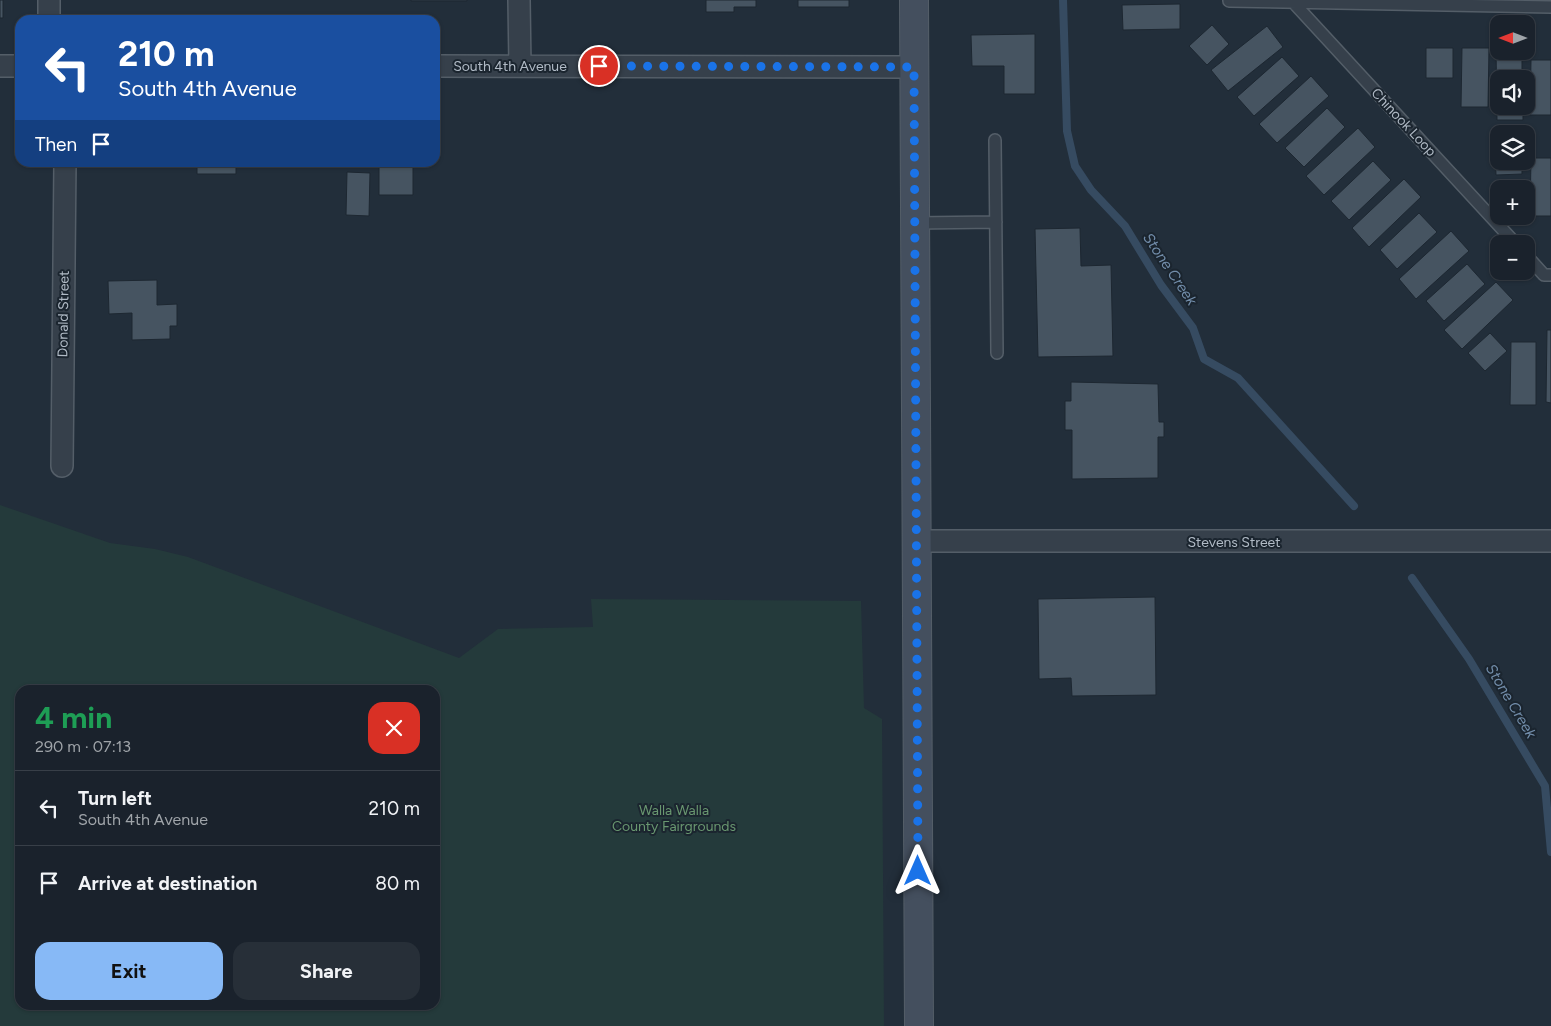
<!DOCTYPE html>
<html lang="en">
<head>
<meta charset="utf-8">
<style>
	:root { --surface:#1a222c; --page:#272f38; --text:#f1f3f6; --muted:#9fa4a9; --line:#383f48; --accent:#87b9f6 }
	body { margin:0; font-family:Figtree,sans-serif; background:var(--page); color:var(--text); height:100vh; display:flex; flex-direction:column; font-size:19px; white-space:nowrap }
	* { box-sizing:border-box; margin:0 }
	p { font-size:16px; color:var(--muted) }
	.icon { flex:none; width:28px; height:28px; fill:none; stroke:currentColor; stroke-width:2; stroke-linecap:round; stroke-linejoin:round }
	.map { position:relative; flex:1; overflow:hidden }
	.drawer { position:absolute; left:15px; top:685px; width:425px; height:325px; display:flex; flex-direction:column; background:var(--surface); border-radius:15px; box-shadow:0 1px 4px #0004,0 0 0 1px var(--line) }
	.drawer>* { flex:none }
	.guide { position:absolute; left:15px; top:15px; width:425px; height:152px; border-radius:15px; box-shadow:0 1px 4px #0004,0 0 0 1px var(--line); background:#1a4fa0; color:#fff; overflow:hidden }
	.needle { width:32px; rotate:270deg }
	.controls { position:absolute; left:1490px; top:15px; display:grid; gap:10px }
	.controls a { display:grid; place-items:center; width:45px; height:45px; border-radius:10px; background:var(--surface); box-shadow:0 1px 4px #0004,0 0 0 1px var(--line); font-size:25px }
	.pin { position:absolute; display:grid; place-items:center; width:42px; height:42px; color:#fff; margin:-21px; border:2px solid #fff; border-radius:50%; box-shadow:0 1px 5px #0007 }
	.me { position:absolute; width:55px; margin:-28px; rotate:0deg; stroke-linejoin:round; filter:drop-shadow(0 0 4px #0008) }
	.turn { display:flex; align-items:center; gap:18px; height:105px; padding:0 20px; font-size:22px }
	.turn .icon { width:65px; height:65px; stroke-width:2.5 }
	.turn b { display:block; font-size:35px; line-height:42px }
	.then { display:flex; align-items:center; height:48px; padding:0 20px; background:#0003; gap:10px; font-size:19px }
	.round { display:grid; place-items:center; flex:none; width:52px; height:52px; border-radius:15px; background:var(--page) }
	.overview { display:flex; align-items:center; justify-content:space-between; height:85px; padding:0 20px }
	h1 { font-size:30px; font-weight:700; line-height:38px; color:#1e9e55 }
	.button { display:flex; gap:10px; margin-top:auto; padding:10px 20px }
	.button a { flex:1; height:58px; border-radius:15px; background:var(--accent); color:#111; font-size:20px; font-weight:700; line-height:58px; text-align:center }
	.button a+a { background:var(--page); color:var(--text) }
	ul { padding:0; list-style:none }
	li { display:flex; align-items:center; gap:15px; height:75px; padding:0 20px; border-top:1px solid var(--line) }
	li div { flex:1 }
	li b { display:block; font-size:19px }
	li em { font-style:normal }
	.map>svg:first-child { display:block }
	.green { fill:#243a3b; fill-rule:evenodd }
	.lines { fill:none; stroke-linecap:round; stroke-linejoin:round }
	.stream { stroke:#364b61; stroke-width:8 }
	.building { fill:#465461; stroke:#1d2731 }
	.lane-casing { stroke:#545e68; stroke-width:14 }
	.street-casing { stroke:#545e68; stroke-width:24 }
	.secondary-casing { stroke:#545e68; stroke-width:30 }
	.lane { stroke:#36404b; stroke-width:11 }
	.street { stroke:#36404b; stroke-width:21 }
	.secondary { stroke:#444f5e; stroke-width:28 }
	.route { stroke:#1a73e8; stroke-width:9; stroke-dasharray:0 16.2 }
	.labels { text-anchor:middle; stroke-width:4; stroke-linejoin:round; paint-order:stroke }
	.street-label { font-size:14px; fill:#b1bbc6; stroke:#1b252f }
	.park-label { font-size:14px; fill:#699770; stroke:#1b252f }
	.water-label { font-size:15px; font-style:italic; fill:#728daa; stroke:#1b252f }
</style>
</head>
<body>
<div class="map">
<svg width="1551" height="1026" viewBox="0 0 1551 1026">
	<rect width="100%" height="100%" fill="#222e3a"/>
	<path class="green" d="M0 505 110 543 155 549 188 557 459 658 498 629 593 627 591 599 861 601 864 708 882 719 884 1026H0ZM20 690H435V1005H20Z"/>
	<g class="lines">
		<path class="stream" d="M1063 0 1067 131 1075 166 1091 190 1125 226 1161 285 1193 328 1204 359 1238 378 1354 506
			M1412 578 1469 659 1545 786 1551 852"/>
	</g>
	<path class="building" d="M0 0H3V18H0Z
		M411 0H467V1H411Z
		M706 0H756V7H734V12H706Z
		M798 0H849V7H798Z
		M1180 4V29L1123 30 1122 5Z
		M1212 25 1229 44 1207 65 1189 46Z
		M1267 26 1283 47 1228 91 1211 70Z
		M1035 34V94H1004V66H972L971 35Z
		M1426 48H1453V78H1426Z
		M1462 48H1489L1488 107H1461Z
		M1496 49 1522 51V79H1499V106H1523V120H1497Z
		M1282 57 1299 76 1254 116 1237 97Z
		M1531 60H1551V115H1530Z
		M1311 76 1329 96 1277 143 1259 124Z
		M1327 108 1345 127 1304 167 1285 148Z
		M1358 128 1375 147 1324 195 1306 176Z
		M1495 147H1499V161H1522V174L1496 175Z
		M1531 158H1551V216H1530Z
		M1373 161 1391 180 1349 220 1331 201Z
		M197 162H236V174H197Z
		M379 162H413V195H379Z
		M347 172 370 173 369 216 346 215Z
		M1404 179 1421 197 1369 247 1352 228Z
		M1419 213 1437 232 1397 269 1380 250Z
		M1080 228 1081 266 1111 265 1113 356 1038 357 1035 229Z
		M1451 231 1469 251 1416 299 1399 279Z
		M1467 264 1485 284 1444 321 1426 301Z
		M157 280V305L177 304V326H170V339L132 340V313L109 314 108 281Z
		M1496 282 1513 300 1462 349 1444 330Z
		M1547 330H1551V403L1546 402Z
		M1490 333 1507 351 1485 371 1468 353Z
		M1511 342H1536V405H1510Z
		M1071 382 1158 384 1159 422H1164V437H1158V478L1072 479V430H1065V401H1071Z
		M1155 597 1156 695 1072 696 1071 678 1039 679 1038 599Z"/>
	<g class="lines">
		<g class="lane-casing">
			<path id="lane" d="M1229 1 1551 7
				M1292 1 1516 244
				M995 140 997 353
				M915 223 996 222
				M1526 255 1544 275H1551"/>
		</g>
		<g class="street-casing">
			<path id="street" d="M519 0 520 66
				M49 20V0
				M0 66H20
				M435 66 914 67
				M62 466 65 162
				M917 541H1551"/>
		</g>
		<g class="secondary-casing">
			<path id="secondary" d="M914 0 919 1026"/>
		</g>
		<use href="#lane" class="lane"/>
		<use href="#street" class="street"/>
		<use href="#secondary" class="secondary"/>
	</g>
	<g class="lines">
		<path class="route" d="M599 66 914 67 918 871"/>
	</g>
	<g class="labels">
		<g class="street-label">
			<text x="510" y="71">South 4th Avenue</text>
			<text transform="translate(1404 122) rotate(47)" y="5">Chinook Loop</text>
			<text transform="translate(63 314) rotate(-89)" y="5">Donald Street</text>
			<text x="1234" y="547">Stevens Street</text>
		</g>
		<g class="park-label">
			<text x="674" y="815">Walla Walla<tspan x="674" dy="16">County Fairgrounds</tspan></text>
		</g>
		<g class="water-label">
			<text transform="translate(1170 269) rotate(56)" y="5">Stone Creek</text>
			<text transform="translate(1511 701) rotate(59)" y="5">Stone Creek</text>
		</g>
	</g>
</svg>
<div class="controls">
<a><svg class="needle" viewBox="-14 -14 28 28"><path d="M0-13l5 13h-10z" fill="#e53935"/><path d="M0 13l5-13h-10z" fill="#9fa4a9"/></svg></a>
<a><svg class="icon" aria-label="sound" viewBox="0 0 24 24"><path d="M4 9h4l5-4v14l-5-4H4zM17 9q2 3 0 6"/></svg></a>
<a><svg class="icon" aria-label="layers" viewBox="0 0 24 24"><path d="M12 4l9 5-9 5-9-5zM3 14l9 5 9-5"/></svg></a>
<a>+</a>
<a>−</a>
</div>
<div class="pin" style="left:599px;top:66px;background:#d93025"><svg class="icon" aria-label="arrive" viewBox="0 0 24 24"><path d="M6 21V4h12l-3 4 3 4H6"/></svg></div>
<svg class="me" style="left:918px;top:871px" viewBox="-20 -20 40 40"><path d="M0-17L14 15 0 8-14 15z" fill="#1a73e8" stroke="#fff" stroke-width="4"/></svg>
<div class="guide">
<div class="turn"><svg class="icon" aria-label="left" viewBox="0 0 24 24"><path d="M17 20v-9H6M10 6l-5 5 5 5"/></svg><div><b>210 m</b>South 4th Avenue</div></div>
<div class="then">Then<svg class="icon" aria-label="arrive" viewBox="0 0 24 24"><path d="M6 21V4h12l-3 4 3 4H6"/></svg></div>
</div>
<section class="drawer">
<div class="overview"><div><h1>4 min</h1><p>290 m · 07:13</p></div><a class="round" style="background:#d93025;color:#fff"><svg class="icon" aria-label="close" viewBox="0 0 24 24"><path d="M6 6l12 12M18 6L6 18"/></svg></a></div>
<ul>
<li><svg class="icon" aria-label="left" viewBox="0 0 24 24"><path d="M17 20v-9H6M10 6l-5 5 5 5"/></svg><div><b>Turn left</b><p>South 4th Avenue</p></div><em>210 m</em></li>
<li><svg class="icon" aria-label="arrive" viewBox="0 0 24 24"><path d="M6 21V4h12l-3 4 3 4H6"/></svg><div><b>Arrive at destination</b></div><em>80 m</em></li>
</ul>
<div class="button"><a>Exit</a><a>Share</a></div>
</section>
</div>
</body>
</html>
